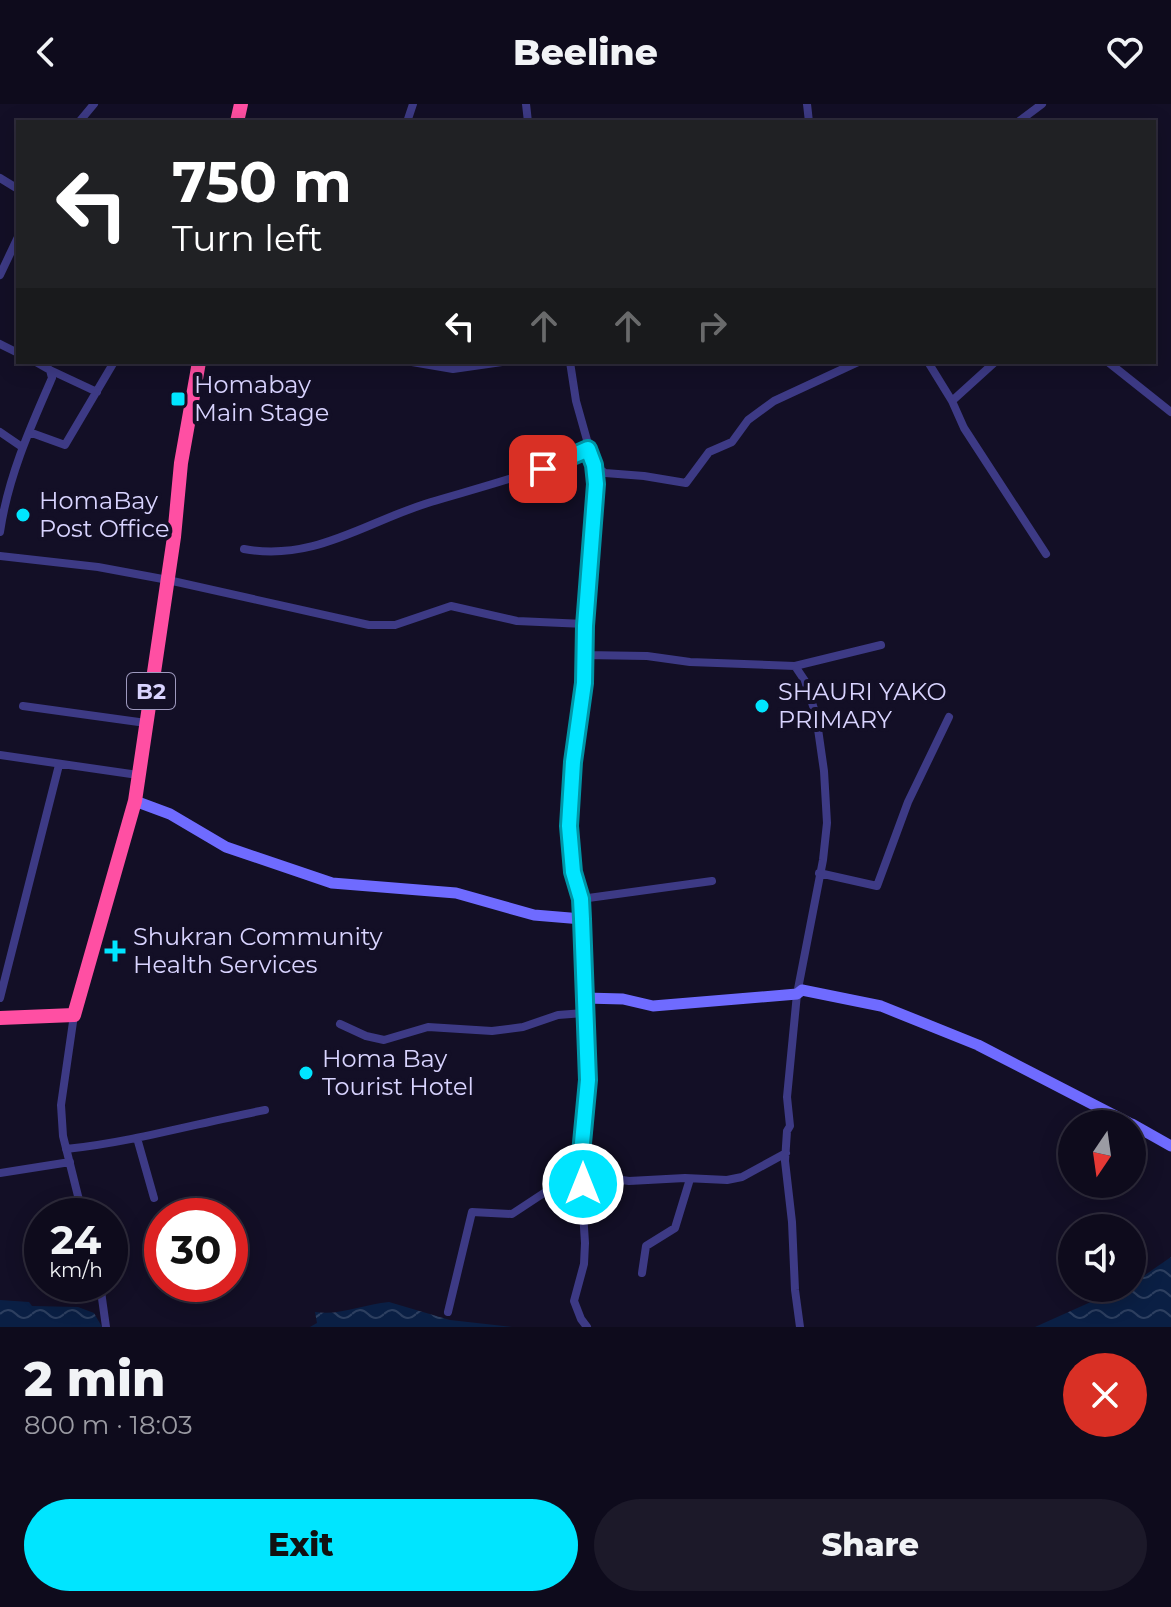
<!DOCTYPE html>
<html lang="en">
<head>
<meta charset="utf-8">
<style>
	:root { --surface:#0e0b1c; --page:#1c1929; --text:#f1f3f6; --muted:#9b9ba3; --line:#2e2b3b; --accent:#00e5ff }
	body { margin:0; font-family:Montserrat,sans-serif; background:var(--page); color:var(--text); height:100vh; display:flex; flex-direction:column; font-size:30px; white-space:nowrap }
	* { box-sizing:border-box; margin:0 }
	p { font-size:26px; color:var(--muted) }
	.icon { flex:none; width:44px; height:44px; fill:none; stroke:currentColor; stroke-width:2; stroke-linecap:round; stroke-linejoin:round }
	.map { position:relative; height:1223px; overflow:hidden }
	.panel { display:flex; flex-direction:column; background:var(--surface); flex:1 }
	.panel>* { flex:none }
	.banner { position:absolute; left:16px; top:16px; width:1140px; height:244px; border-radius:0px; box-shadow:0 4px 20px #0003,0 0 0 2px var(--line); background:#202124; color:#fff; overflow:hidden }
	.needle { width:52px; rotate:193deg }
	.tools { position:absolute; left:1058px; top:1006px; display:grid; gap:16px }
	.tools a { display:grid; place-items:center; width:88px; height:88px; border-radius:50%; background:var(--surface); box-shadow:0 4px 20px #0003,0 0 0 2px var(--line); font-size:40px }
	.speed { position:absolute; left:24px; top:1094px; display:flex; gap:16px; font-size:40px; font-weight:700; text-align:center }
	.speed>* { display:grid; place-content:center; width:104px; height:104px; border-radius:50%; background:var(--surface); box-shadow:0 4px 20px #0003,0 0 0 2px var(--line); line-height:1 }
	.speed small { font-size:20px; font-weight:400 }
	.speed .limit { border:12px solid #d22; background:#fff; color:#111 }
	.pin { position:absolute; display:grid; place-items:center; width:68px; height:68px; color:#fff; margin:-34px; border-radius:16px; box-shadow:0 4px 12px #0006 }
	.me { position:absolute; width:88px; margin:-44px; rotate:0deg; stroke-linejoin:round; filter:drop-shadow(0 0 6px #0008) }
	.turn { display:flex; align-items:center; gap:28px; height:168px; padding:0 24px; font-size:36px }
	.turn .icon { width:104px; height:104px; stroke-width:2.5 }
	.turn b { display:block; font-size:56px; line-height:68px }
	.lanes { display:flex; align-items:center; height:76px; padding:0 24px; background:#0003; justify-content:center; gap:40px; direction:ltr }
	.lanes .off { opacity:.35 }
	.round { display:grid; place-items:center; flex:none; width:84px; height:84px; border-radius:42px; background:var(--page) }
	.summary { display:flex; align-items:center; justify-content:space-between; height:136px; padding:0 24px }
	h1 { font-size:48px; font-weight:800; line-height:60px }
	.cta { display:flex; gap:16px; margin-top:auto; padding:16px 24px }
	.cta a { flex:1; height:92px; border-radius:48px; background:var(--accent); color:#111; font-size:32px; font-weight:800; line-height:92px; text-align:center }
	.cta a+a { background:var(--page); color:var(--text) }
	header { display:flex; justify-content:space-between; align-items:center; height:104px; padding:0 24px; background:var(--surface); font-size:36px; font-weight:800 }
	.map>svg:first-child { display:block }
	.water { fill:url(#water-waves) }
	.lines { fill:none; stroke-linecap:round; stroke-linejoin:round }
	.street { stroke:#3d3a85; stroke-width:8 }
	.secondary { stroke:#6f6bff; stroke-width:11 }
	.highway { stroke:#ff4fa3; stroke-width:14 }
	.route-casing { stroke:#0095a6; stroke-width:20 }
	.route { stroke:#00e5ff; stroke-width:14 }
	.poi-dot { fill:#00e5ff; stroke:#130f26; stroke-width:3 }
	.labels { text-anchor:middle; stroke-width:8; stroke-linejoin:round; paint-order:stroke }
	.shield { fill:#130f26; stroke:#9e99be; stroke-width:2 }
	.shield-label { font-size:22px; font-weight:bold; fill:#d9d4ff }
	.poi-label { font-size:24px; fill:#d9d4ff; stroke:#130f26; text-anchor:start }
</style>
</head>
<body>
<header><svg class="icon" aria-label="back" viewBox="0 0 24 24"><path d="M15 5l-7 7 7 7"/></svg>Beeline<svg class="icon" aria-label="heart" viewBox="0 0 24 24"><path d="M12 20l-8-8c-3-5 5-10 8-4 3-6 11-1 8 4z"/></svg></header>
<div class="map">
<svg width="1171" height="1223" viewBox="0 0 1171 1223">
	<defs>
		<pattern id="water-waves" width="16" height="10" patternUnits="userSpaceOnUse" patternTransform="scale(2)"><rect width="16" height="10" fill="#0a1f44"/><path d="M0 5q4-4 8 0t8 0" fill="none" stroke="#2d3f60"/></pattern>
	</defs>
	<rect width="100%" height="100%" fill="#130f26"/>
	<path class="water" d="M1171 1153V1223H1035L1122 1184H1132V1180Z
		M0 1196 29 1198 32 1202 78 1203 94 1209 102 1223H0Z
		M389 1198 450 1216 512 1223H310L317 1219 315 1208C340 1212 364 1200 389 1198Z"/>
	<g class="lines">
		<path class="street" d="M526 0 528 18
			M807 0 809 18
			M79 18 94 0
			M247 18H252
			M407 18 413 0
			M1018 18 1042 0
			M0 74 18 85
			M0 171 18 133
			M0 240 18 249
			M412 258 453 265 502 258
			M570 258 576 297 594 361 596 380 585 522 584 579 573 658 569 722 573 768 581 795 582 815
			M928 258 952 297 964 324 1046 450
			M1108 258 1171 308
			M50 266 97 288
			M952 297 995 258
			M0 328 22 343
			M29 328 65 341 114 258
			M594 361 605 369 644 372 686 379 709 348 732 338 748 316 774 297 858 258
			M0 428C8 373 30 324 52 274L50 266 36 258
			M244 445C315 458 367 417 431 398 485 382 537 369 588 345
			M0 452 98 463 168 476 369 521H395L451 502 517 517 585 520V522
			M584 551 647 552 690 558 795 562 881 541
			M795 562 805 577 816 611 824 667 827 719 823 756 797 890 787 993 790 1022 787 1027 785 1057 792 1118 795 1186 800 1223
			M23 602 146 619
			M0 651 138 671
			M819 769 877 782 908 698 949 613
			M581 795 712 777
			M0 894 59 661
			M585 894 588 976 580 1060 585 1139 584 1160 574 1197 581 1215 587 1223
			M74 911 61 1001 63 1032 83 1112
			M340 920 366 932 384 936 428 923 492 927 523 923 558 911 584 909
			M137 1034 154 1094
			M66 1045C133 1038 198 1019 265 1006
			M0 1069 70 1058
			M580 1070 629 1077 685 1074 727 1076 742 1073 786 1049
			M642 1169 646 1142 675 1124 690 1075
			M100 1180 106 1223
			M448 1208 472 1108 512 1110 553 1083 568 1079 583 1080"/>
		<path class="secondary" d="M135 697 170 710 226 743 332 779 456 789 534 811 582 815 585 894 623 895 653 902 797 890 802 886 881 902 978 941 1131 1020
			M1132 1020 1171 1042"/>
		<path class="highway" d="M237 18 241 0
			M0 914 74 911 135 697 174 433 181 359 199 258"/>
	</g>
	<g class="lines">
		<g class="route-casing">
			<path id="route" d="M543 365 588 345 594 361 596 380 585 522 584 579 573 658 569 722 573 768 581 795 582 815 588 976 580 1060 583 1080"/>
		</g>
		<use href="#route" class="route"/>
	</g>
	<g class="poi-dot">
		<rect x="170" y="287" width="16" height="16" rx="4"/>
		<circle cx="23" cy="411" r="8"/>
		<circle cx="762" cy="602" r="8"/>
		<path d="M111 835h8v8h8v8h-8v8h-8v-8h-8v-8h8z"/>
		<circle cx="306" cy="969" r="8"/>
	</g>
	<g class="labels">
		<rect class="shield" x="127" y="569" width="48" height="36" rx="6"/>
		<g class="shield-label">
			<text x="151" y="595">B2</text>
		</g>
		<g class="poi-label">
			<text x="194" y="289">Homabay<tspan x="194" dy="28">Main Stage</tspan></text>
			<text x="39" y="405">HomaBay<tspan x="39" dy="28">Post Office</tspan></text>
			<text x="778" y="596">SHAURI YAKO<tspan x="778" dy="28">PRIMARY</tspan></text>
			<text x="133" y="841">Shukran Community<tspan x="133" dy="28">Health Services</tspan></text>
			<text x="322" y="963">Homa Bay<tspan x="322" dy="28">Tourist Hotel</tspan></text>
		</g>
	</g>
</svg>
<div class="tools">
<a><svg class="needle" viewBox="-14 -14 28 28"><path d="M0-13l5 13h-10z" fill="#e53935"/><path d="M0 13l5-13h-10z" fill="#9b9ba3"/></svg></a>
<a><svg class="icon" aria-label="sound" viewBox="0 0 24 24"><path d="M4 9h4l5-4v14l-5-4H4zM17 9q2 3 0 6"/></svg></a>
</div>
<div class="speed"><div>24<small>km/h</small></div><div class="limit">30</div></div>
<div class="pin" style="left:543px;top:365px;background:#d93025"><svg class="icon" aria-label="arrive" viewBox="0 0 24 24"><path d="M6 21V4h12l-3 4 3 4H6"/></svg></div>
<svg class="me" style="left:583px;top:1080px" viewBox="-20 -20 40 40"><circle r="17" fill="#00e5ff" stroke="#fff" stroke-width="3"/><path d="M0-11L8 9 0 5-8 9z" fill="#fff"/></svg>
<div class="banner">
<div class="turn"><svg class="icon" aria-label="left" viewBox="0 0 24 24"><path d="M17 20v-9H6M10 6l-5 5 5 5"/></svg><div><b>750 m</b>Turn left</div></div>
<div class="lanes"><svg class="icon" aria-label="left" viewBox="0 0 24 24"><path d="M17 20v-9H6M10 6l-5 5 5 5"/></svg><svg class="icon off" aria-label="ahead" viewBox="0 0 24 24"><path d="M12 20V5M6 11l6-6 6 6"/></svg><svg class="icon off" aria-label="ahead" viewBox="0 0 24 24"><path d="M12 20V5M6 11l6-6 6 6"/></svg><svg class="icon off" aria-label="right" viewBox="0 0 24 24"><path d="M7 20v-9h11M14 6l5 5-5 5"/></svg></div>
</div>
</div>
<section class="panel">
<div class="summary"><div><h1>2 min</h1><p>800 m · 18:03</p></div><a class="round" style="background:#d93025;color:#fff"><svg class="icon" aria-label="close" viewBox="0 0 24 24"><path d="M6 6l12 12M18 6L6 18"/></svg></a></div>
<div class="cta"><a>Exit</a><a>Share</a></div>
</section>
</body>
</html>
